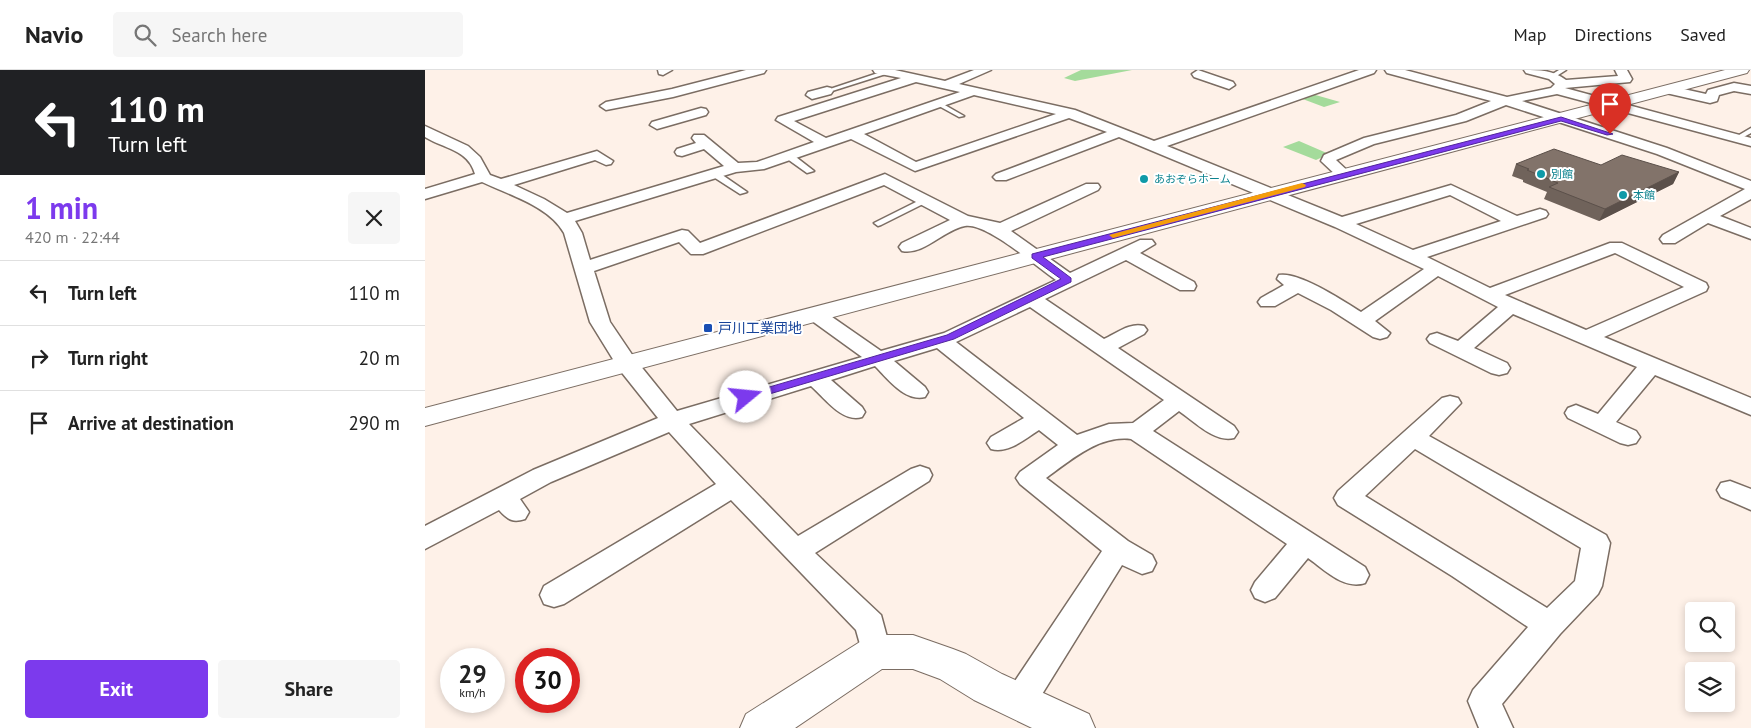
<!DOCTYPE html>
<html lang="en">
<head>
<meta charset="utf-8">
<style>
	:root { --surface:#fff; --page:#f6f6f6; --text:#222; --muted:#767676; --line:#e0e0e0; --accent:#7c3aed }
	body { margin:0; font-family:"PT Sans","Noto Sans JP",sans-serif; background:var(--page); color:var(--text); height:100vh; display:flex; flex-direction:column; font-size:19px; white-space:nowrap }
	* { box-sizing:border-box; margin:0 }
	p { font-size:16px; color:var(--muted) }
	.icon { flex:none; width:28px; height:28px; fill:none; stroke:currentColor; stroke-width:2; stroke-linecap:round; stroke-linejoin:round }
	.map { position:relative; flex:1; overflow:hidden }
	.side { display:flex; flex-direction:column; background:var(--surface); width:425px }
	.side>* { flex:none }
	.hud { background:#202124; color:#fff; overflow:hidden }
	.fabs { position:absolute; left:1260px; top:532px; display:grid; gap:10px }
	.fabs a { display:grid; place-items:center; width:50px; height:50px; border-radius:5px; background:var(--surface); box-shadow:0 2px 8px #0003; font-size:25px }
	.speed { position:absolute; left:15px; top:578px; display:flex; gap:10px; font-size:25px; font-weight:700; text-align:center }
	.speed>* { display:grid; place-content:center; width:65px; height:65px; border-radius:50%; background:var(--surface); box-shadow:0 2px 8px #0003; line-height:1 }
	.speed small { font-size:12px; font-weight:400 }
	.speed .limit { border:8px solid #d22; background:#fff; color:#111 }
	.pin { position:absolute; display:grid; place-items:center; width:42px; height:42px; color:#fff; margin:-51px -21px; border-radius:50% 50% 50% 0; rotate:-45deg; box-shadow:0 0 5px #0007 }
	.pin .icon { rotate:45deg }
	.me { position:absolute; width:55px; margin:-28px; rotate:73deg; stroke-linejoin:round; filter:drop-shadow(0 0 4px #0008) }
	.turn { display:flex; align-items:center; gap:18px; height:105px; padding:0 25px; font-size:22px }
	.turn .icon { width:65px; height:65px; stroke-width:2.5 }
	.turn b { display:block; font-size:35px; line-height:42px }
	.round { display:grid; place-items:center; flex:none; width:52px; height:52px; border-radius:5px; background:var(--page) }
	.summary { display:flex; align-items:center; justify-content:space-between; height:85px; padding:0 25px }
	h1 { font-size:30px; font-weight:800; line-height:38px; color:var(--accent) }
	.cta { display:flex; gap:10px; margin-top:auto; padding:10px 25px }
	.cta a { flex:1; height:58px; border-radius:5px; background:var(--accent); color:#fff; font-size:20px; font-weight:800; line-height:58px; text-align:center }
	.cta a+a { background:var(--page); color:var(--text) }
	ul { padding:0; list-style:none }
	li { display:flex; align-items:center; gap:15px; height:65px; padding:0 25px; border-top:1px solid var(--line) }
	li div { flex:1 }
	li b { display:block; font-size:19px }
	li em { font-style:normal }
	header { display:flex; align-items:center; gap:30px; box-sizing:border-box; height:70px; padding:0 25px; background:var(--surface); border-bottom:1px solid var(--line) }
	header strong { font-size:24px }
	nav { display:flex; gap:28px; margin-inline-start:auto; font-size:18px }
	.search { width:350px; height:45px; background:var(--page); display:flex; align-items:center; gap:12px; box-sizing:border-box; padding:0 18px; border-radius:5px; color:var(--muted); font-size:19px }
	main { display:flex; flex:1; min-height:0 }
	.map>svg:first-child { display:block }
	.green { fill:#a4db9b }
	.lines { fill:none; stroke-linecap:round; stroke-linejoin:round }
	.lane-casing { stroke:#7b6d63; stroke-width:3 }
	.street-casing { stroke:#7b6d63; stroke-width:3 }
	.secondary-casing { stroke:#7b6d63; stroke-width:2 }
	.lane { fill:#fff; fill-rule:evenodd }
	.street { fill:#fff; fill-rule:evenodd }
	.secondary { fill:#fff; fill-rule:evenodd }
	.wall { fill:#70635b }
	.shaded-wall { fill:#5b504a }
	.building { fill:#82736a; stroke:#5b504a }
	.route { fill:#7c3aed; stroke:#51269a }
	.slow { fill:#f59e0b }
	.culture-dot { fill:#0f9aa8; stroke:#fff; stroke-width:2 }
	.transit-dot { fill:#1a4fb4; stroke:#fff; stroke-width:2 }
	.labels { text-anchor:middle; stroke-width:4; stroke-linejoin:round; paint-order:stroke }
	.far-culture-label { font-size:11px; fill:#0d838f; stroke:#fff; text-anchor:start }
	.transit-label { font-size:14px; fill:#164399; stroke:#fff; text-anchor:start }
</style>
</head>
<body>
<header>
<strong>Navio</strong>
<div class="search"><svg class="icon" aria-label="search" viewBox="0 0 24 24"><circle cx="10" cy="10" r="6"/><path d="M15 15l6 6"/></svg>Search here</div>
<nav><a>Map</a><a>Directions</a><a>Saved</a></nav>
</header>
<main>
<section class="side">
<div class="hud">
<div class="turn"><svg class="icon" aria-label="left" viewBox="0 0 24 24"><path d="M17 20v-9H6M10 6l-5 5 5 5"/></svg><div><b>110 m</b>Turn left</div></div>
</div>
<div class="summary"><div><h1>1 min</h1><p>420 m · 22:44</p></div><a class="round"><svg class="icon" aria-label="close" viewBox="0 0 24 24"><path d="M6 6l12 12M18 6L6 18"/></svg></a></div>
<ul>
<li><svg class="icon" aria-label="left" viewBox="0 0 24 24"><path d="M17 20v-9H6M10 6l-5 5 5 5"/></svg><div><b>Turn left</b></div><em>110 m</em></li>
<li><svg class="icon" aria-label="right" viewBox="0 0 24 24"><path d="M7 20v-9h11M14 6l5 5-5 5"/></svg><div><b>Turn right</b></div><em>20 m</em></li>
<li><svg class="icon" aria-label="arrive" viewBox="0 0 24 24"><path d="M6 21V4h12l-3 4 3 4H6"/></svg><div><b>Arrive at destination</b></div><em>290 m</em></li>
</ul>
<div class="cta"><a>Exit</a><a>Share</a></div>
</section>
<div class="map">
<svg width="1326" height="658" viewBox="0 0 1326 658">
	<rect width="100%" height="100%" fill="#fef1e8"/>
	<path class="green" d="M656 0H707L650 11 639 8Z
		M887 24 915 32 899 37 875 28Z
		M874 71 904 84 891 90 858 77Z"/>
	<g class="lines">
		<g class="lane-casing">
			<path id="lane" d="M462 0 465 2 464 3 404 22 399 21Z
				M1134 0H1141L1130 7H1126V5Z
				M514 34H518L539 46 534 47 514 36Z
				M1326 58V63L1315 69 1309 68Z
				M361 84H367L389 101 382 103 361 88Z
				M287 102H293L322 122 315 124 287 106Z
				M497 129 504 131 456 155 453 156 449 153Z"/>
		</g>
		<g class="street-casing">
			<path id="street" d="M233 0H247L238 5 234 4Z
				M321 0H341L339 3 248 27 181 40 175 36 181 32 247 19Z
				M448 0H470L520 11 549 0H566L534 14 650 40 729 71 934 0H951L949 3 742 76 917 147 1026 115 1092 146 1115 139 1121 141 1123 144 1121 147 1002 187 1065 218 1185 173H1197L1281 213 1283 217 1281 221 1179 267 1326 328V345L1230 305 1191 352 1211 361 1215 367 1211 373 1203 375 1195 373 1143 348 1140 343 1143 338 1151 335 1173 344 1212 297 1088 244 1049 278 1082 293 1085 298 1082 303 1074 305 1066 303 1005 273 1002 269 1005 265 1012 263 1033 271 1073 237 1013 206 950 251 965 263 962 267 955 269 948 267 906 240 873 223 850 236H836L833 232 836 228 859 215 852 209 854 205C873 201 919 231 936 242L999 199 910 157 694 67 581 110H571L568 107 571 104 682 62 644 48 490 101 426 69 339 99 311 102 150 151 157 163 165 190 257 160 263 161 275 173 460 104 543 146 575 153 661 114H673L675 117 673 120 586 161 645 203 715 170H727L730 174 715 183 769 212 771 216 769 220H755L701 190 620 229 679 269C692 263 705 252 719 256L722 260 719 264 693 278 809 356 813 362 809 368C790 373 770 352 754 341L728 361 940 497 944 505 940 513C919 520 900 500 883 488L850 528 840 532 830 528 826 520 830 512 862 474 706 369C674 365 646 390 621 408L703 471 727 485 731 493 727 501 717 504 697 495 606 642 595 646 584 642 579 631 584 620 677 481 595 414 591 408 595 402 633 375 614 360C600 369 583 384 566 379L562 373 566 367 599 348 512 278 469 291 500 317 503 322 500 327C480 332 463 309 450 296L406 310 437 337 440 342 437 347C417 353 400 328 386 316L264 354 373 466 486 399 495 396 504 399 507 405 504 411 390 483 456 545 466 582 462 592 451 596 440 592 431 560 306 430 139 534 129 537 119 534 115 525 119 516 291 414 244 362 126 412 95 429 104 442 100 449C88 453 83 450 74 440L0 479V456L108 400 233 348 194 299 165 252 139 163C124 136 84 125 57 112L0 129V119L50 104C43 79 19 79 0 67V56L43 76 55 87 65 105 76 109 172 81 188 91 186 94 181 95 170 90 89 115 119 129 142 143 299 96 279 79 257 86 252 85 250 82 252 79 271 73 267 68 269 65H279L313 93 332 92 389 72 351 50 353 47 476 8 450 3ZM491 12 535 22 401 68 369 51ZM549 25 631 44 491 92 439 64ZM459 115 525 150 477 173 474 177 477 181C498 186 520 159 540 156 561 152 612 197 631 210L519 263 456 281 397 240H383L380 244 383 248 437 287 252 341 210 289 185 252 169 201 254 172 266 184H278ZM1025 125 1076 151 988 180 931 154ZM1190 183 1259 217 1161 260 1080 225ZM605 237 739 330 708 353 684 354 652 365 531 272Z
				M773 0 808 12 810 15 804 19 769 7 767 4Z
				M960 0H980L1082 27 1126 18 1130 14 1124 9 1101 3 1099 0C1115 0 1128 0 1141 10L1193 6 1190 0H1202L1207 9 1205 12 1140 18 1326 68V76L1132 24 1097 31 1242 78 1326 111V129L1295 146 1326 158V169L1283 153 1250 173H1238L1235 169 1238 165 1320 119 1232 84 1081 35 1041 51 949 74 911 90 926 104 923 107H913L896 91 899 85 939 68 1031 45 1066 31 962 3Z
				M1309 13 1326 16V24L1309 21 1294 25 1292 31 1285 33 1241 23 1239 20 1245 16 1281 24 1283 20Z
				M402 17 406 18 408 21 406 24 387 29 381 25 383 22Z
				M276 38 281 39 283 42 281 45 232 59 225 55 227 52Z
				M1025 326 1033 328 1036 333 1004 366 1181 465 1185 473 1177 516 1173 524 1135 564 1077 634 1088 658H1054L1043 631 1048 620 1103 557 1027 506 913 435 909 428 913 421 1017 328ZM990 379 1156 478 1150 511 1122 538 940 426Z
				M1305 411 1326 419V440L1296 427 1292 420 1296 413Z"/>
		</g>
		<g class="secondary-casing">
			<path id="secondary" d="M1300 0H1324L1322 3 0 356V338Z
				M451 565H488L528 579 541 584 577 604 664 644 670 658H607L549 630 515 609 488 599H457L370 658H315L321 644 438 570Z"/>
		</g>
		<use href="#lane" class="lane"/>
		<use href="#street" class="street"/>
		<use href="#secondary" class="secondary"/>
	</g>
	<path class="wall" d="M1091 94 1176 95 1254 102 1248 114 1174 151 1119 129 1122 122 1098 112V110L1087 106Z"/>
	<path class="shaded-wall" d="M1254 102 1248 114 1174 151 1180 139Z"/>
	<path class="building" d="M1129 79 1176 95 1197 85 1254 102 1180 139 1124 117 1133 113 1102 100 1104 99 1091 94Z"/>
	<path class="route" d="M1136 47 1188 64 1182 65 1136 51 618 187 646 208V212L529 269 321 331 316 327 317 325 522 265 636 209 607 188V184Z"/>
	<path class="slow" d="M877 113 881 115 880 117 688 168 684 165Z"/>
	<g class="culture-dot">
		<circle cx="1116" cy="104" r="5"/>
		<circle cx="719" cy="109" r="5"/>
		<circle cx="1198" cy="125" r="5"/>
	</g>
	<rect class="transit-dot" x="278" y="253" width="10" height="10" rx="2.5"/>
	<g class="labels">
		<g class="far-culture-label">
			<text x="1126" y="108">別館</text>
			<text x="729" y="113">あおぞらホーム</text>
			<text x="1208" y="129">本館</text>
		</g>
		<g class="transit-label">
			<text x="293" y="263">戸川工業団地</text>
		</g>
	</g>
</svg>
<div class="fabs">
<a><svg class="icon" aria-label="search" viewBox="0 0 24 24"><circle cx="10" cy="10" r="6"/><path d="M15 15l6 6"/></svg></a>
<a><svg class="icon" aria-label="layers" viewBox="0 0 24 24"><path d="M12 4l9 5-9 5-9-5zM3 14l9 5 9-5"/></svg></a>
</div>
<div class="speed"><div>29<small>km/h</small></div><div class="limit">30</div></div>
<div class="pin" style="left:1185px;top:64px;background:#d93025"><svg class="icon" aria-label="arrive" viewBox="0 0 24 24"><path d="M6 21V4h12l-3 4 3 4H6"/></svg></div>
<svg class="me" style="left:321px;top:327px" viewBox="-20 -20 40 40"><circle r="19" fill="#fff"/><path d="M0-13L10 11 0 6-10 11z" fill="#7c3aed"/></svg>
</div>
</main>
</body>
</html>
